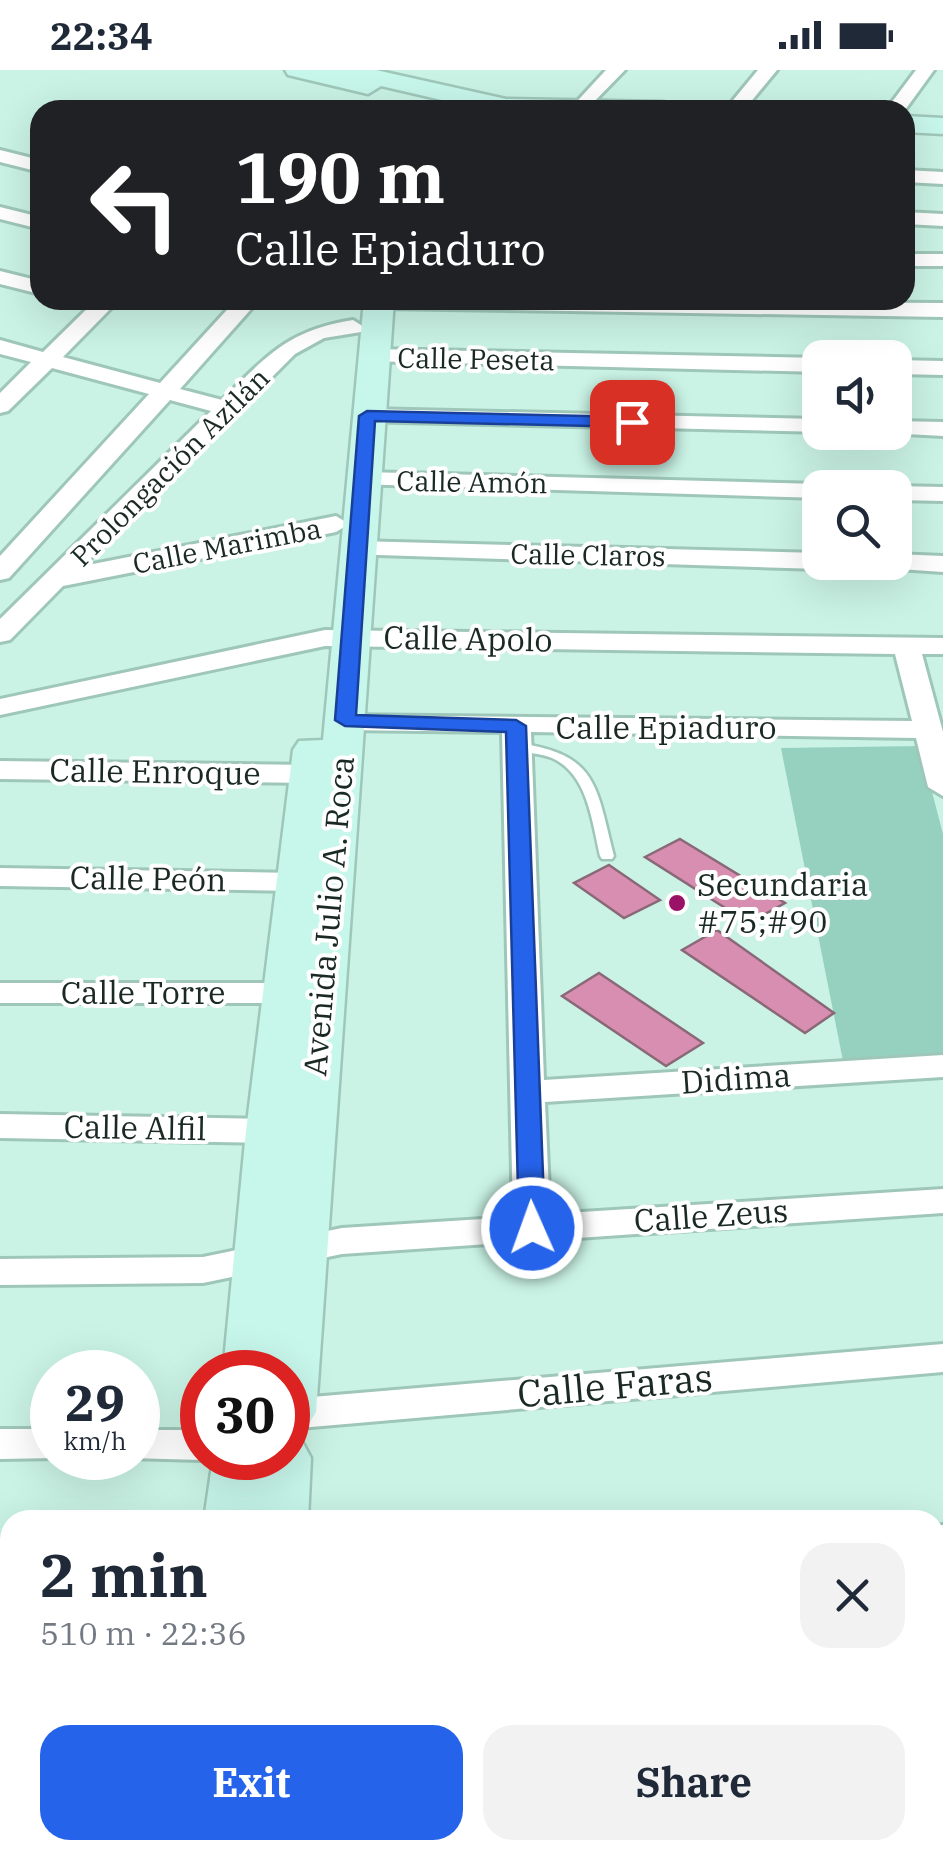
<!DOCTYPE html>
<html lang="en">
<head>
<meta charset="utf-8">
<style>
	:root { --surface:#fff; --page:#f2f2f3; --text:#1f2937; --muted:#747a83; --accent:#2563eb }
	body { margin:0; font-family:"IBM Plex Serif",serif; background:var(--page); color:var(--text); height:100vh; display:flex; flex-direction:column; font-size:38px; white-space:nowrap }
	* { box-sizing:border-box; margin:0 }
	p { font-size:32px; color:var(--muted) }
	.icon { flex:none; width:55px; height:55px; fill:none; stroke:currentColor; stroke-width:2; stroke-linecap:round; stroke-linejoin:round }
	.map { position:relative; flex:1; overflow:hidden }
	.drawer { position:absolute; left:0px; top:1440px; width:945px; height:350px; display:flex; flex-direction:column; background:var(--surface); border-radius:30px 30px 0 0; box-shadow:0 10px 40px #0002 }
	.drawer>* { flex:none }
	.hud { position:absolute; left:30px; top:30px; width:885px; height:210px; border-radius:30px; box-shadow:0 10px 40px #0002; background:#202124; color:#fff; overflow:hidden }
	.fabs { position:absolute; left:802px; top:270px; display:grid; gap:20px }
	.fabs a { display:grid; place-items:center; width:110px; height:110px; border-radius:20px; background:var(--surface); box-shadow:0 10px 40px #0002; font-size:50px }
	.speed { position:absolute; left:30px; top:1280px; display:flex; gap:20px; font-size:50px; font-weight:700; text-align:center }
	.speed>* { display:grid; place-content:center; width:130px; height:130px; border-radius:50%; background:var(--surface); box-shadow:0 10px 40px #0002; line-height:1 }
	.speed small { font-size:25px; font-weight:400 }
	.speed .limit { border:15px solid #d22; background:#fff; color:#111 }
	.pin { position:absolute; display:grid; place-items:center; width:85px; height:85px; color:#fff; margin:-42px; border-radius:20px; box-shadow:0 5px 15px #0006 }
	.me { position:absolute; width:110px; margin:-55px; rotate:358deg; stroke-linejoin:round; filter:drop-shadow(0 0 8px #0008) }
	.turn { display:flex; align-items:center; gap:35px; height:210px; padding:0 40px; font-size:45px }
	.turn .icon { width:130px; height:130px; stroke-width:2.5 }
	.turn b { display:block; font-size:70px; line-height:85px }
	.round { display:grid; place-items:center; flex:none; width:105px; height:105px; border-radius:30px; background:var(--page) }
	.headline { display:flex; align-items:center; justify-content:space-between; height:170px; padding:0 40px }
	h1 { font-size:60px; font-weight:700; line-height:75px }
	.cta { display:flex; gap:20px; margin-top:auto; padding:20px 40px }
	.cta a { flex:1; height:115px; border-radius:30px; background:var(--accent); color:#fff; font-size:40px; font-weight:700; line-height:115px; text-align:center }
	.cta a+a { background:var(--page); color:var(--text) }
	.status { display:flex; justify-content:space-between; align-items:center; height:70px; padding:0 50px; background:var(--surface); direction:ltr }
	.status svg { height:28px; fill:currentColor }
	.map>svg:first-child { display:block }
	.green { fill:#95d1be }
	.building { fill:#d88eb1; stroke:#896877; stroke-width:2.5 }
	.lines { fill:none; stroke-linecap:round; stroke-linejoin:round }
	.lane-casing { stroke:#9fc7b9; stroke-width:5 }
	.street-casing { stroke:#9fc7b9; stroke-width:6 }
	.secondary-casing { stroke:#9fc7b9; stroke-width:5 }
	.lane { fill:#fff; fill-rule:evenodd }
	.street { fill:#fff; fill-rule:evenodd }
	.secondary { fill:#c7f6eb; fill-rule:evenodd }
	.route { fill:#2563eb; stroke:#184099; stroke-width:2.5 }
	.poi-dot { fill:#9a1265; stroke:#fff; stroke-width:4 }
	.labels { text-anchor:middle; stroke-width:8; stroke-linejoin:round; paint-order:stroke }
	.far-street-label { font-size:28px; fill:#1a2924; stroke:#fff }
	.street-label { font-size:32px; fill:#1a2924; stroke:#fff }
	.poi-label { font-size:32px; fill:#1a2924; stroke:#fff; text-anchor:start }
	.near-street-label { font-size:38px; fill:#1a2924; stroke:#fff }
</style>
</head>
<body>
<div class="status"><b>22:34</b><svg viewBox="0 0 49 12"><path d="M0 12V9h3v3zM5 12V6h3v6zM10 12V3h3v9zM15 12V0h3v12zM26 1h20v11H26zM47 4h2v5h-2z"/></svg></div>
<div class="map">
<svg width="943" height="1790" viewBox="0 0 943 1790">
	<rect width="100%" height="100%" fill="#caf3e5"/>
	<path class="green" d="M920 676 943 764V989L844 996 781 678Z"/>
	<path class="building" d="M680 769 785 833 749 853 645 787Z
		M609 795 660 830 624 848 574 813Z
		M717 860 834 943 805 963 682 880Z
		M599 903 703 973 666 996 562 926Z"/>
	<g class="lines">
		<g class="lane-casing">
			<path id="lane" d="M517 673C598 684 596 716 614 786L612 789H602L600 786C592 752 588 704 552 688 539 683 526 683 512 680L510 677Z"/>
		</g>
		<g class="street-casing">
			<path id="street" d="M606 0H625L586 40H569Z
				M758 0H777L744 40H725Z
				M916 0H934L905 40H886Z
				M467 33 476 39 453 40 455 36Z
				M0 80 40 90V102L0 92Z
				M905 100 943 102V114L905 112Z
				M0 137 40 147V159L0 149Z
				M905 142 943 144V156L905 154Z
				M905 184H943V196H905Z
				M0 201 40 211V224L0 214Z
				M96 230H119L63 287 160 313 236 230H259L180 319 222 330C267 286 288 260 353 250L364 257 361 262 324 268 295 284 83 496 336 446 349 454 336 462 63 516 10 570 0 572V549L211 341 170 330 9 508 0 510V486L149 324 52 298 8 341 0 343V323L31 292 0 284V270L43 282Z
				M369 230 943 233V247L379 238Z
				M373 279 820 288V302L365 291 362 286Z
				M895 290 943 291V305L895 304Z
				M367 339 820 349 823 362 359 351V341Z
				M895 351 943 352V366L887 363 895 362Z
				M364 402 820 414 830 418H820V428L355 414 352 409Z
				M895 416 943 417V431L895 430V418H887Z
				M356 471 820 483V492H832L820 499 347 484 343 479Z
				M895 484 943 486V502L884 498 880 492H895Z
				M325 560 943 568V584H922L943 662V726L928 717 916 668 531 662 544 1010 943 985V1007L545 1032 550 1144 943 1119V1143L342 1184 203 1213 0 1215V1189L203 1187 342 1158 513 1147 502 662 345 660 335 657 331 651 335 645 912 651 895 584 325 576 0 645V629Z
				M0 691 311 695 326 704 311 713 0 709Z
				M0 798 296 803 312 812 296 821 0 816Z
				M0 913H286L298 916 302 923 298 930 286 933H0Z
				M0 1044 270 1049 282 1053 288 1061 282 1069 270 1073 0 1068Z
				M943 1274V1302L288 1359V1329Z
				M0 1359H52V1388H58L0 1389Z
				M138 1360H202V1388H211L202 1390 129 1388H138Z
				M943 1455V1489L935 1490V1456Z
				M0 1577H10V1613H0Z
				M943 1579V1615L935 1616V1580Z"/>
		</g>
		<g class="secondary-casing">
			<path id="secondary" d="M285 0H376L506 29 664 32 677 40H485L381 16 368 24 288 5Z
				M905 46 943 48V64L905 62Z
				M364 230H394L316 1342 307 1357 288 1363V1302H223L246 1061 293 680 299 671 323 670Z
				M288 1368 303 1373 311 1388 308 1450H204L213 1388H288Z
				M164 1780H287V1790H162Z"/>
		</g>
		<use href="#lane" class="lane"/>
		<use href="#street" class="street"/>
		<use href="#secondary" class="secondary"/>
	</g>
	<path class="route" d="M367 341 632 347 640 352 632 357 375 351 356 645 516 650 526 656 545 1158 532 1167 519 1158 506 662 345 656 335 650 359 346Z"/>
	<circle class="poi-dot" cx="677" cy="833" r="10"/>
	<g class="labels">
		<g class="far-street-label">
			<text transform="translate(476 289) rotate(1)" y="10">Calle Peseta</text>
			<text transform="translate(170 397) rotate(-45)" y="10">Prolongación Aztlán</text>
			<text transform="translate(472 412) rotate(1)" y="10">Calle Amón</text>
			<text transform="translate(227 476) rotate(-11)" y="10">Calle Marimba</text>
			<text transform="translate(588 485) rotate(1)" y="10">Calle Claros</text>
		</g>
		<g class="street-label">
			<text transform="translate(468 569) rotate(1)" y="11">Calle Apolo</text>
			<text x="666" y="669">Calle Epiaduro</text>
			<text transform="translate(155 702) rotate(1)" y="11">Calle Enroque</text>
			<text transform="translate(148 809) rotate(1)" y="11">Calle Peón</text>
			<text transform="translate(329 846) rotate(-85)" y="11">Avenida Julio A. Roca</text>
			<text x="143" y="934">Calle Torre</text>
			<text transform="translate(736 1009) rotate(-4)" y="11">Didima</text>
			<text transform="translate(135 1058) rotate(1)" y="11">Calle Alfil</text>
			<text transform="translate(711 1146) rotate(-4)" y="11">Calle Zeus</text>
		</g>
		<g class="poi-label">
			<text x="697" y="826">Secundaria<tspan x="697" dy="37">#75;#90</tspan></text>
		</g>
		<g class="near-street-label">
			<text transform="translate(615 1316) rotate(-5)" y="13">Calle Faras</text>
		</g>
	</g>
</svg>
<div class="fabs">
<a><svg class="icon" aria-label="sound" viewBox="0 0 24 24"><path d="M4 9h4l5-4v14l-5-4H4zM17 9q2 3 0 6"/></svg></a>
<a><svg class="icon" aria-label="search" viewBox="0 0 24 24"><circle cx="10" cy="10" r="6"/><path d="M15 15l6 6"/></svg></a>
</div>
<div class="speed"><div>29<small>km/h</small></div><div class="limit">30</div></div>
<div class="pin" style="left:632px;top:352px;background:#d93025"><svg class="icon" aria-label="arrive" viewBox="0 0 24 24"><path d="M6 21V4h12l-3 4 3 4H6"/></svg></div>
<svg class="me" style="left:532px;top:1158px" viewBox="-20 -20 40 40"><circle r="17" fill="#2563eb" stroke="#fff" stroke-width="3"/><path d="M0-11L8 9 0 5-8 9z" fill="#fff"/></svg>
<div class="hud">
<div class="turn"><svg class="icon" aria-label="left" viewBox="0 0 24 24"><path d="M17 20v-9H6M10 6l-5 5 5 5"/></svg><div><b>190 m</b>Calle Epiaduro</div></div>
</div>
<section class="drawer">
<div class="headline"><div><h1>2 min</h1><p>510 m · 22:36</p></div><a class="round"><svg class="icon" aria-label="close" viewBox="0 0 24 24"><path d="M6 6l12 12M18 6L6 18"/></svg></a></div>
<div class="cta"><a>Exit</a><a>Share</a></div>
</section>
</div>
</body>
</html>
